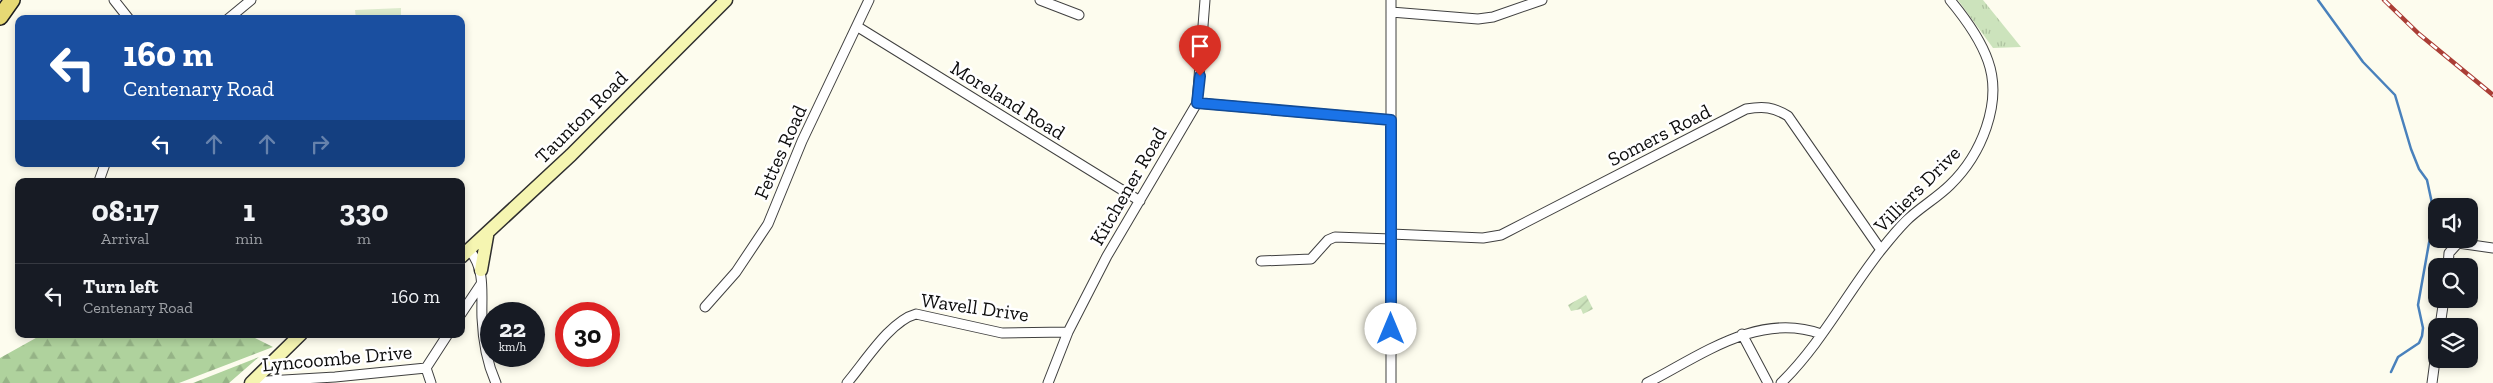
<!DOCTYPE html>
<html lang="en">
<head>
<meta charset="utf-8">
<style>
	:root { --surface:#171b24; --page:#242831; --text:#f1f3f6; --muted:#9ea1a6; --line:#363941 }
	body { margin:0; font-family:"Zilla Slab",serif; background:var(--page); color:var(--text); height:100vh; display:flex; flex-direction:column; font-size:19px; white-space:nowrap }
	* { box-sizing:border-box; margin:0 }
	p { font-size:16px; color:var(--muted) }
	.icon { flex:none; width:28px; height:28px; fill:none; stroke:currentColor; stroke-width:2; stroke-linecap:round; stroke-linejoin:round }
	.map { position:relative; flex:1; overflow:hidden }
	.drawer { position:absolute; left:15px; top:178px; width:450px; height:160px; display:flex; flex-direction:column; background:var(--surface); border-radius:10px; box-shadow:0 2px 8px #0003 }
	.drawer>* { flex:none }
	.banner { position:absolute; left:15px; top:15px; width:450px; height:152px; border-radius:10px; box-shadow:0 2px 8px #0003; background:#1a4fa0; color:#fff; overflow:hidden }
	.controls { position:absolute; left:2428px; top:198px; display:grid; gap:10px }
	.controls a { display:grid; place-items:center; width:50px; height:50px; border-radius:10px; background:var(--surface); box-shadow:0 2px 8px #0003; font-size:25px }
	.speed { position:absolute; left:480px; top:302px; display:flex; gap:10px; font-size:25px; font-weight:700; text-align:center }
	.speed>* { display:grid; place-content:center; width:65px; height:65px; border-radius:50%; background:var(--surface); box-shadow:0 2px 8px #0003; line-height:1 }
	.speed small { font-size:12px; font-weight:400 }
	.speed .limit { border:8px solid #d22; background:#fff; color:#111 }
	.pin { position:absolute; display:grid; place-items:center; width:42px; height:42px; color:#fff; margin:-51px -21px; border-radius:50% 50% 50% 0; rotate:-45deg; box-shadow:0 0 5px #0007 }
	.pin .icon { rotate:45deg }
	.me { position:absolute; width:55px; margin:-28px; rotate:0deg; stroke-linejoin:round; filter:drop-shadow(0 0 4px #0008) }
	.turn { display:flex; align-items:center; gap:18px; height:105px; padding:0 25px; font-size:22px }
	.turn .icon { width:65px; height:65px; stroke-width:2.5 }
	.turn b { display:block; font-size:35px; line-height:42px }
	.lanes { display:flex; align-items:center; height:48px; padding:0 25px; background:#0003; justify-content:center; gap:25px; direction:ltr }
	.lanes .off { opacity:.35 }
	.eta { display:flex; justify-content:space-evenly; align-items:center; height:85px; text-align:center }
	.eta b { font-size:30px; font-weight:800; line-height:35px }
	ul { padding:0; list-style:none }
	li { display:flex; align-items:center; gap:15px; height:65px; padding:0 25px; border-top:1px solid var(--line) }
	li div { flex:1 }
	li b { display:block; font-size:19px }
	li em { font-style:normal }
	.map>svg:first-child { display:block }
	.grass { fill:url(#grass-tufts) }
	.forest { fill:url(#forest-firs) }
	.garden { fill:url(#garden-furrows) }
	.pitch { fill:#ddebcd }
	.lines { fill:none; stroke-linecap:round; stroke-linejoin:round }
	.stream { stroke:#4981bc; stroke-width:2.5 }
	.street-casing { stroke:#404040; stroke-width:11 }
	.secondary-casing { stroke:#2f2f2f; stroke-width:15 }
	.primary-casing { stroke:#1e1e1e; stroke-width:18 }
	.street { stroke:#fff; stroke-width:9 }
	.secondary { stroke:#f5f5b1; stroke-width:12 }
	.primary { stroke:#e7d974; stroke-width:15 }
	.rail-casing { stroke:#ab3e36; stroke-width:4.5 }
	.rail { stroke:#fff; stroke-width:2.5; stroke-dasharray:8; stroke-linecap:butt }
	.route-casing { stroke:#114b97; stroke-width:12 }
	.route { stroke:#1a73e8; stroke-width:9 }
	.labels { text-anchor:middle; stroke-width:5; stroke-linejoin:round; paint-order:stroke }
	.street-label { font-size:20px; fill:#0d0d0d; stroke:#fff }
</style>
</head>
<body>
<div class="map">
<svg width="2493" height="383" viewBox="0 0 2493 383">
	<defs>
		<pattern id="grass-tufts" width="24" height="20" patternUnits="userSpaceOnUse" patternTransform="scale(1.25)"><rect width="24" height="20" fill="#cce3bc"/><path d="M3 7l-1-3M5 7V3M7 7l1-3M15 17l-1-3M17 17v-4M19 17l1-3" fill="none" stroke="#aec2a0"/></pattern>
		<pattern id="forest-firs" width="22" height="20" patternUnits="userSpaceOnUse" patternTransform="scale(1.25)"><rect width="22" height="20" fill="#afd29d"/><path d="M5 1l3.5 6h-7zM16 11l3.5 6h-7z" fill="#95b386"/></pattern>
		<pattern id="garden-furrows" width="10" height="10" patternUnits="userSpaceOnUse" patternTransform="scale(1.25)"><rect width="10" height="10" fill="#cce3bc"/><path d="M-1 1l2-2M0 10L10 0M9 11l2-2" fill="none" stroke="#aec2a0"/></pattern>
	</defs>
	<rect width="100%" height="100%" fill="#fdfcee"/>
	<path class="grass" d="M1958 0H1983L2021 47 1993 48Z"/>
	<path class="forest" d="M43 334H247L273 347 179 383H0V358Z
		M259 357 229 383H193Z"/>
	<path class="garden" d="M1586 295 1593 309 1583 314 1581 309 1571 311 1568 305Z"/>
	<path class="pitch" d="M401 8V19H356L355 10Z"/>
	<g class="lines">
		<path class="stream" d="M2318 0 2363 62 2395 95 2411 149 2419 169 2427 180 2436 222 2429 243 2418 305 2423 328 2422 336 2419 343 2398 357 2391 372"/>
		<g class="street-casing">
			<path id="street" d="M114 0 129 19
				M1040 0 1079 15
				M1391 0V383
				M1391 12 1478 19 1493 17 1542 0
				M228 19 251 0
				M858 27 1140 201
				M1197 103 1391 120
				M99 181 105 164
				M1391 234 1483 238 1501 235 1746 109C1764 106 1773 107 1788 116L1881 250
				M470 251C486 270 481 295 482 318 483 341 487 363 496 383
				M1261 261 1311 259 1328 240 1335 237 1391 239
				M2448 266 2449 253 2458 243 2493 248
				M705 307 736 272 768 224 802 141 869 0
				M461 314 481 284
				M2440 326 2444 299
				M1742 334 1768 383
				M252 382 335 377 426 368
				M431 383 426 368 448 334
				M847 383C865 362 890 321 916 314L1002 333 1068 332
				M1048 383 1068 332 1107 256 1197 103 1205 0
				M1647 383C1700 356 1759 311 1821 334
				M1781 383C1821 344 1847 293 1881 250 1889 240 1897 230 1906 221 1919 208 1937 198 1950 185 1981 155 2003 103 1988 61 1980 38 1965 18 1950 0
				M2432 383 2436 353"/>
		</g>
		<g class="secondary-casing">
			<path id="secondary" d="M461 257 571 155 726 0
				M481 270 487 236
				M251 383 301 334"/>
		</g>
		<g class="primary-casing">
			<path id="primary" d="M0 17 12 0"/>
		</g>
		<use href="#street" class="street"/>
		<use href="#secondary" class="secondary"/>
		<use href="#primary" class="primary"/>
		<g class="rail-casing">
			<path id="rail" d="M2384 0 2419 34 2493 95"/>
		</g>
		<use href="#rail" class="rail"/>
	</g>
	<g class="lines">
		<g class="route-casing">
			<path id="route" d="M1200 76 1197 103 1391 120V329"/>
		</g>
		<use href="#route" class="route"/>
	</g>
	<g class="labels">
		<g class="street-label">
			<text transform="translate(1008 100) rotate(32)" y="7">Moreland Road</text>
			<text transform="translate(581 117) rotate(-45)" y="7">Taunton Road</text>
			<text transform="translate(1659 135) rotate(-27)" y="7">Somers Road</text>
			<text transform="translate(780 152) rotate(-66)" y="7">Fettes Road</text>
			<text transform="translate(1128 186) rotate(-60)" y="7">Kitchener Road</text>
			<text transform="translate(1917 189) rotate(-45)" y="7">Villiers Drive</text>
			<text transform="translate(975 307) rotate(8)" y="7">Wavell Drive</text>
			<text transform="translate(337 358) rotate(-5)" y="7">Lyncoombe Drive</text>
		</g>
	</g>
</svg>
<div class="controls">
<a><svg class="icon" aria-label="sound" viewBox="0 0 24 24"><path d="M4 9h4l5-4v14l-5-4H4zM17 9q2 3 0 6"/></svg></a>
<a><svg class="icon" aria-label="search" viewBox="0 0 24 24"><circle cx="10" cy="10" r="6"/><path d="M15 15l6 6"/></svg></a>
<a><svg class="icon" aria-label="layers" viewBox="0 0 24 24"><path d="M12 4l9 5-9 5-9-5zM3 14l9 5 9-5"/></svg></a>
</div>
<div class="speed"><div>22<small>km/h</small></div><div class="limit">30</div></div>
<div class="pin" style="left:1200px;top:76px;background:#d93025"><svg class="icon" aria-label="arrive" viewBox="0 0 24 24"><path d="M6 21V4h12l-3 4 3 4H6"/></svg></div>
<svg class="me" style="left:1391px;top:329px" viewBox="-20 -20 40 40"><circle r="19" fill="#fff"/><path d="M0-13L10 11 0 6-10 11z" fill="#1a73e8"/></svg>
<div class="banner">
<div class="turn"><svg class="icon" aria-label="left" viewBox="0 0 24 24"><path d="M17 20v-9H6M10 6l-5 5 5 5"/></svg><div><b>160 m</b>Centenary Road</div></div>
<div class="lanes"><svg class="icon" aria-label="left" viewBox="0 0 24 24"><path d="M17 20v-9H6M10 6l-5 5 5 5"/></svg><svg class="icon off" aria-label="ahead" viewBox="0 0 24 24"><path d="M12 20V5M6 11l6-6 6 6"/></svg><svg class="icon off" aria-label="ahead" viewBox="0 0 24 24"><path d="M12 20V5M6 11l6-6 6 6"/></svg><svg class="icon off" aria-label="right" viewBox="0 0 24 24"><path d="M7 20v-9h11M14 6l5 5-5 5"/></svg></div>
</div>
<section class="drawer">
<div class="eta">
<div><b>08:17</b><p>Arrival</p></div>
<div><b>1</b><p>min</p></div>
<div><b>330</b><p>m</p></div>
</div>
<ul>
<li><svg class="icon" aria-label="left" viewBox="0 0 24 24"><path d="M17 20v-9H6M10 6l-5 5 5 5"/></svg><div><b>Turn left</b><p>Centenary Road</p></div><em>160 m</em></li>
</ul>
</section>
</div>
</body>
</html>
